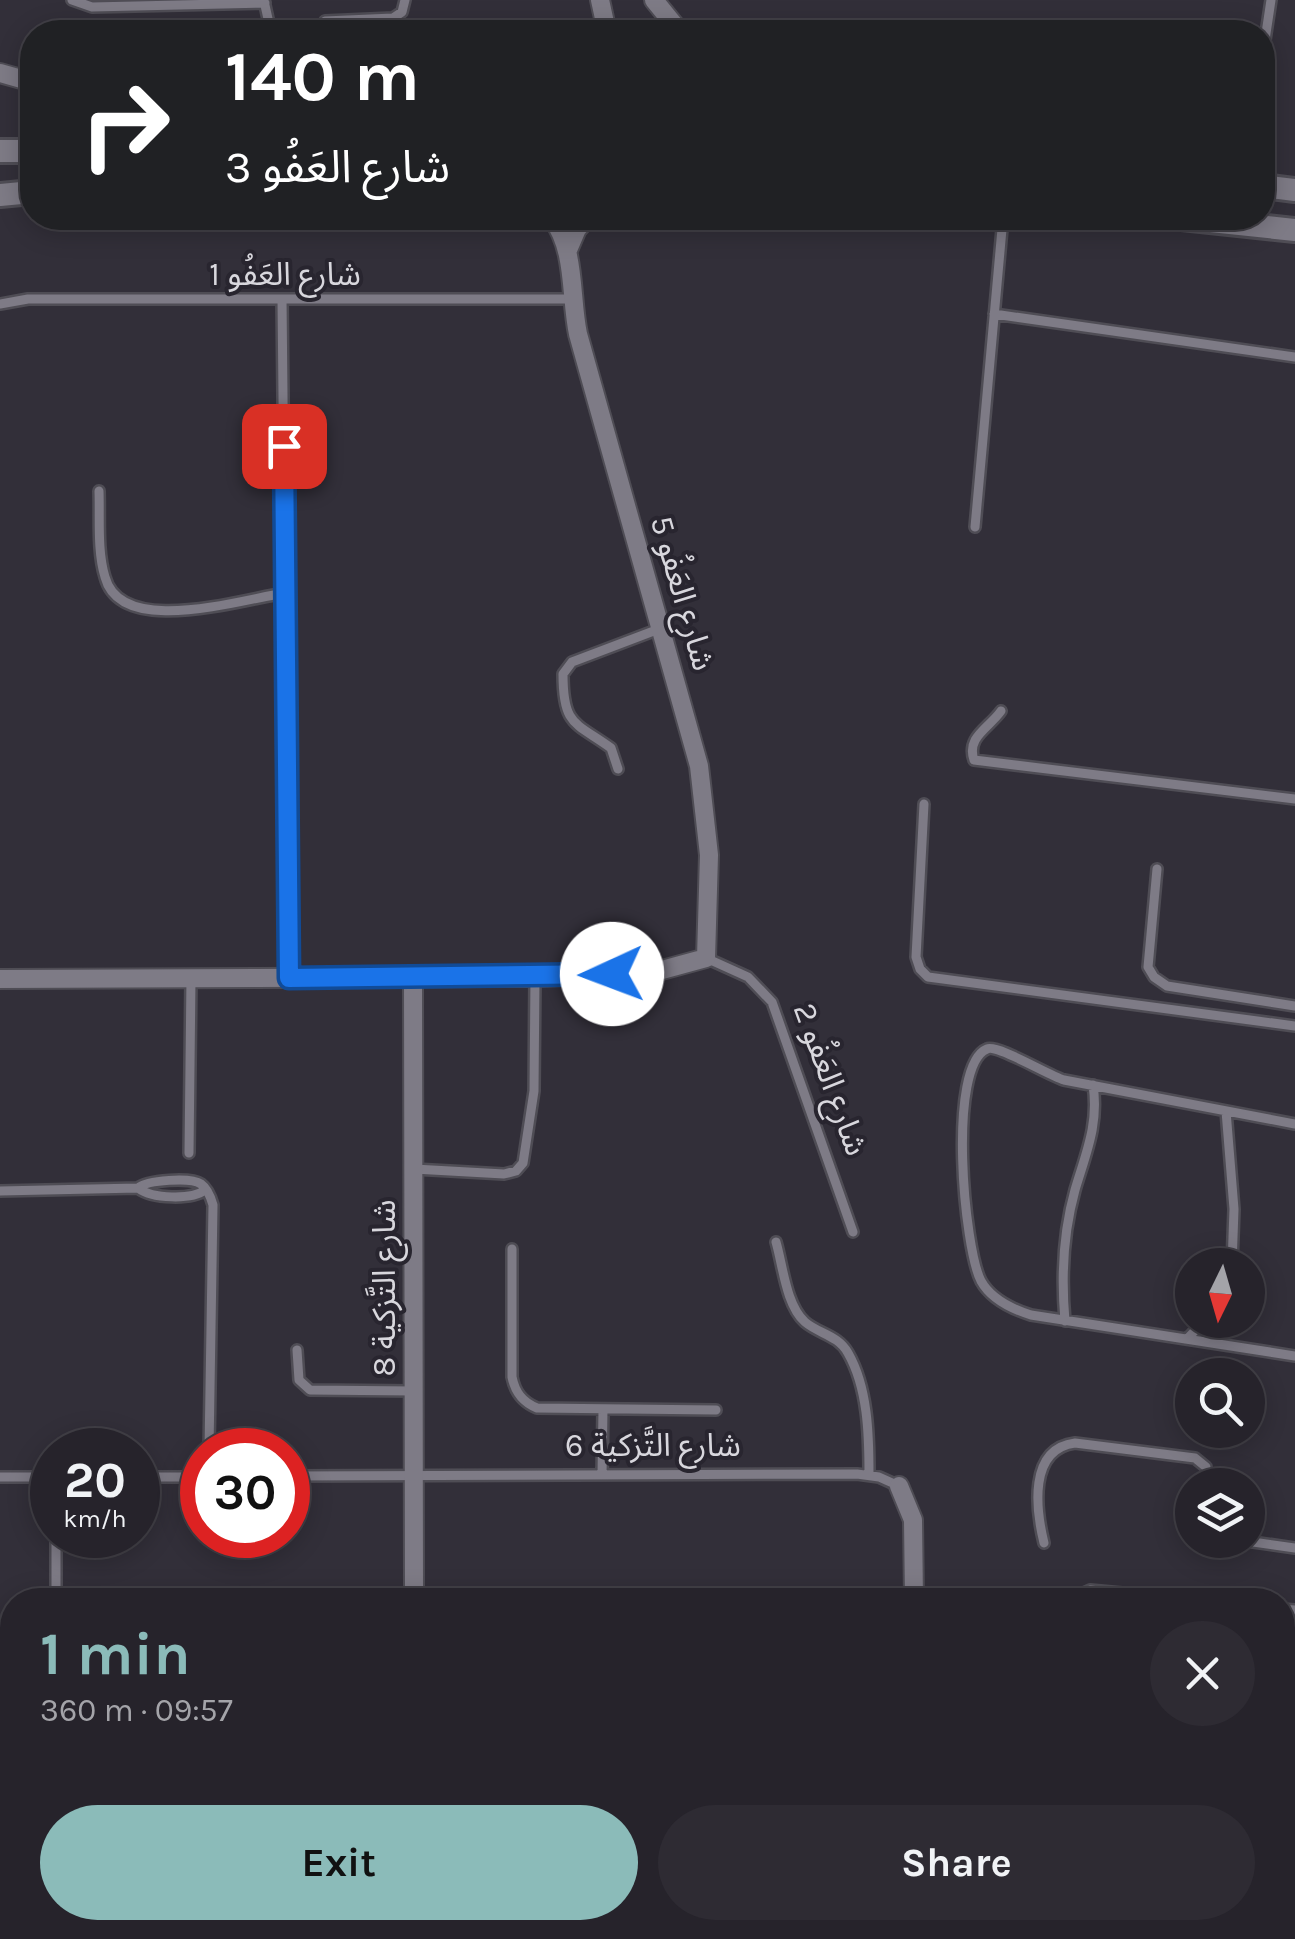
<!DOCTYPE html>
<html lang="en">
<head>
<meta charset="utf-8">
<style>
	:root { --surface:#26232b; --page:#2e2b33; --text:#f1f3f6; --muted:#a4a4a9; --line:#424047; --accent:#8bbbb9 }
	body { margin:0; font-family:Karla,"Noto Sans Arabic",sans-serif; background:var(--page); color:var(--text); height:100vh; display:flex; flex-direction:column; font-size:38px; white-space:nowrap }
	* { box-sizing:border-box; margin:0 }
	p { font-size:32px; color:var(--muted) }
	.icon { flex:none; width:55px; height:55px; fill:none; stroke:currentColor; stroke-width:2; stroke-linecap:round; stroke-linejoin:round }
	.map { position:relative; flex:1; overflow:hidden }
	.details { position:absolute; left:0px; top:1588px; width:1295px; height:352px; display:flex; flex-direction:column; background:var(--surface); border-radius:40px 40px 0 0; box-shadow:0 5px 25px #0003,0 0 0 2px var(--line) }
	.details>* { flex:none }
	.guide { position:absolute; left:20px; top:20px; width:1255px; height:210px; border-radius:40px; box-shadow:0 5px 25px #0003,0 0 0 2px var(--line); background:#202124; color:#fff; overflow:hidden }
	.needle { width:65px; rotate:185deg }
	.tools { position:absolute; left:1175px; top:1248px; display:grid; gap:20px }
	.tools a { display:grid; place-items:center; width:90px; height:90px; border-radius:50%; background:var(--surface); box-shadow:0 5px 25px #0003,0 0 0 2px var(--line); font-size:50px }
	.speed { position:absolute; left:30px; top:1428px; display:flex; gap:20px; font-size:50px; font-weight:700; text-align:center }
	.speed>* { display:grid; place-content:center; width:130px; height:130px; border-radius:50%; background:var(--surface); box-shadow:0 5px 25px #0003,0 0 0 2px var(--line); line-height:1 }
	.speed small { font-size:25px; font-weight:400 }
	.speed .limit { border:15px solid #d22; background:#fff; color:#111 }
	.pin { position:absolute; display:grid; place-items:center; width:85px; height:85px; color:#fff; margin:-42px; border-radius:20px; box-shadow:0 5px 15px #0006 }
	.me { position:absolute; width:110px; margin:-55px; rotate:268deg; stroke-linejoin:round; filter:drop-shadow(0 0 8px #0008) }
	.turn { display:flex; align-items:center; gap:35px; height:210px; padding:0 40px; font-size:45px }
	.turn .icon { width:130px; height:130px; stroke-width:2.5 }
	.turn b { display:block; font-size:70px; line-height:85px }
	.round { display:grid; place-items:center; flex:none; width:105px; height:105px; border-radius:52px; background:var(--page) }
	.headline { display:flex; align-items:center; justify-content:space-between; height:170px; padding:0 40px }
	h1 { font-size:60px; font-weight:700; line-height:75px; color:var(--accent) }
	.action { display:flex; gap:20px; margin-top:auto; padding:20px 40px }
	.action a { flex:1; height:115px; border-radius:60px; background:var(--accent); color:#111; font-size:40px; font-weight:700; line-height:115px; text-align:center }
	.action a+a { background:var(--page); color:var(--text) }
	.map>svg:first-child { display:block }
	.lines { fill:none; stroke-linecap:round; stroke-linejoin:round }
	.service-casing { stroke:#4f4d55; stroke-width:14 }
	.minor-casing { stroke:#4f4d55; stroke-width:22 }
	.tertiary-casing { stroke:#4f4d55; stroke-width:28 }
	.service { stroke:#7e7b86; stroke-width:9 }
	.minor { stroke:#7e7b86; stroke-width:18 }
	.tertiary { stroke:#7e7b86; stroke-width:22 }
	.route-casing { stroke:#114b97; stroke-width:25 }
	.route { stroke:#1a73e8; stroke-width:18 }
	.labels { text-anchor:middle; stroke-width:8; stroke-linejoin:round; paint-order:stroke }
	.street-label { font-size:32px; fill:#d8d7dd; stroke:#28252f }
</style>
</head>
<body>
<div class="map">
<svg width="1295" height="1939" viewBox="0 0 1295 1939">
	<rect width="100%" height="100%" fill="#322f39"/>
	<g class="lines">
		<g class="service-casing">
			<path id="service" d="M72 0 92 7 265 3
				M264 1 271 32
				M325 21 393 18 402 12 405 0
				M1262 60 1271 0
				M282 299 289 977
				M0 304 28 299H571
				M994 314 1295 357
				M99 491C100 518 97 551 105 577 121 638 242 599 285 593
				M975 527 1003 218
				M1001 711C989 728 966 737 974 760L1295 799
				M618 769 611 748C575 722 563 726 563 674L572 662 659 629
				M924 804 916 957 920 969 928 977 1295 1026
				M1157 869 1148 967 1154 977 1167 986 1295 1006
				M706 958 748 977 772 1002 853 1232
				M1226 1111 1234 1209 1232 1265
				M1295 1124 1064 1080C1048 1075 997 1044 987 1049 947 1065 964 1248 981 1281 991 1299 1012 1309 1031 1315L1295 1356
				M189 1153 191 978
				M414 1169 504 1174 516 1171 523 1163 534 1091 535 977
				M138 1188C152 1199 192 1200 205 1190
				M0 1191 138 1188C147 1180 191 1177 201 1184 208 1189 211 1198 213 1205L209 1450
				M776 1242C783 1266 786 1305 805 1322 819 1334 838 1335 848 1353 868 1388 869 1435 869 1474
				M512 1249V1377C515 1392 522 1402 537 1408L716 1410
				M1065 1321C1061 1276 1063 1233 1075 1190 1086 1153 1099 1124 1093 1085
				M1187 1339 1205 1320
				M297 1350 299 1380 310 1390 414 1391
				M602 1475 603 1409
				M288 1476 857 1474 879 1477 899 1486
				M0 1477H52
				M138 1477H202
				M56 1535V1600
				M1239 1540 1295 1548
				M1044 1543C1036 1510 1028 1449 1075 1443L1195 1458 1206 1467V1485
				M1068 1600 1090 1590 1197 1600
				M1282 1609 1295 1610
				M1282 1907 1295 1809
				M59 1928V1939
				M545 1928 552 1939
				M1153 1928 1156 1939
				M789 1939 803 1928
				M1278 1939 1280 1928"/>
		</g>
		<g class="minor-casing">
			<path id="minor" d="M600 0 607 32
				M654 0 680 32
				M0 73 32 82
				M568 250 577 229 587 218
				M413 977 414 1600
				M0 979 535 977 651 973 706 958 709 855 699 766 578 334C570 296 576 250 552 218
				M899 1486 913 1520 914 1600
				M415 1928V1939
				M915 1928V1939"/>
		</g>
		<g class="tertiary-casing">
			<path id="tertiary" d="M0 151H32
				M1262 186 1295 190
				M0 195 32 192
				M1182 218 1295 230"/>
		</g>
		<use href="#service" class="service"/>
		<use href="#minor" class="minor"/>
		<use href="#tertiary" class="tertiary"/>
	</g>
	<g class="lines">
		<g class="route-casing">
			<path id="route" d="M284 446 289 978 612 974"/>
		</g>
		<use href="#route" class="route"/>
	</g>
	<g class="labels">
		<g class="street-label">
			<text x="285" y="285">شارع العَفُو 1</text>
			<text transform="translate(683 593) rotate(74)" y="11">شارع العَفُو 5</text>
			<text transform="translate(831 1079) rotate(70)" y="11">شارع العَفُو 2</text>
			<text transform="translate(384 1288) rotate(-90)" y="11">شارع التَّزكية 8</text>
			<text x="653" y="1456">شارع التَّزكية 6</text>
		</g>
	</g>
</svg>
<div class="tools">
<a><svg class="needle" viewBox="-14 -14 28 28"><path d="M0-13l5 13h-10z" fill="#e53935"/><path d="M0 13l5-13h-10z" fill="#a4a4a9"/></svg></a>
<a><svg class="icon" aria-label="search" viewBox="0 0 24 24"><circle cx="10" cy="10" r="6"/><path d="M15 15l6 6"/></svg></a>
<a><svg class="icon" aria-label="layers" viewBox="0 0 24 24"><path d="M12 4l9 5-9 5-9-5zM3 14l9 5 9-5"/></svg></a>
</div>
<div class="speed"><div>20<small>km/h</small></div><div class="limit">30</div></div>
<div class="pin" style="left:284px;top:446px;background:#d93025"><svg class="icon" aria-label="arrive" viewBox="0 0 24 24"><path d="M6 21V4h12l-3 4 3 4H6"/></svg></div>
<svg class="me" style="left:612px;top:974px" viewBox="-20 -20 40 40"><circle r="19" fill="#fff"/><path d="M0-13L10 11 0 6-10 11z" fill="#1a73e8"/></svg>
<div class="guide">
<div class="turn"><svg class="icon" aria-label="right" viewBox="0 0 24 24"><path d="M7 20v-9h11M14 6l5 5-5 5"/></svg><div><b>140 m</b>شارع العَفُو 3</div></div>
</div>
<section class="details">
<div class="headline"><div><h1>1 min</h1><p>360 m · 09:57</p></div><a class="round"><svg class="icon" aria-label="close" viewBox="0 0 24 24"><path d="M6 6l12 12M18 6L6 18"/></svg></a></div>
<div class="action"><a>Exit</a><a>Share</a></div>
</section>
</div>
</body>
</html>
